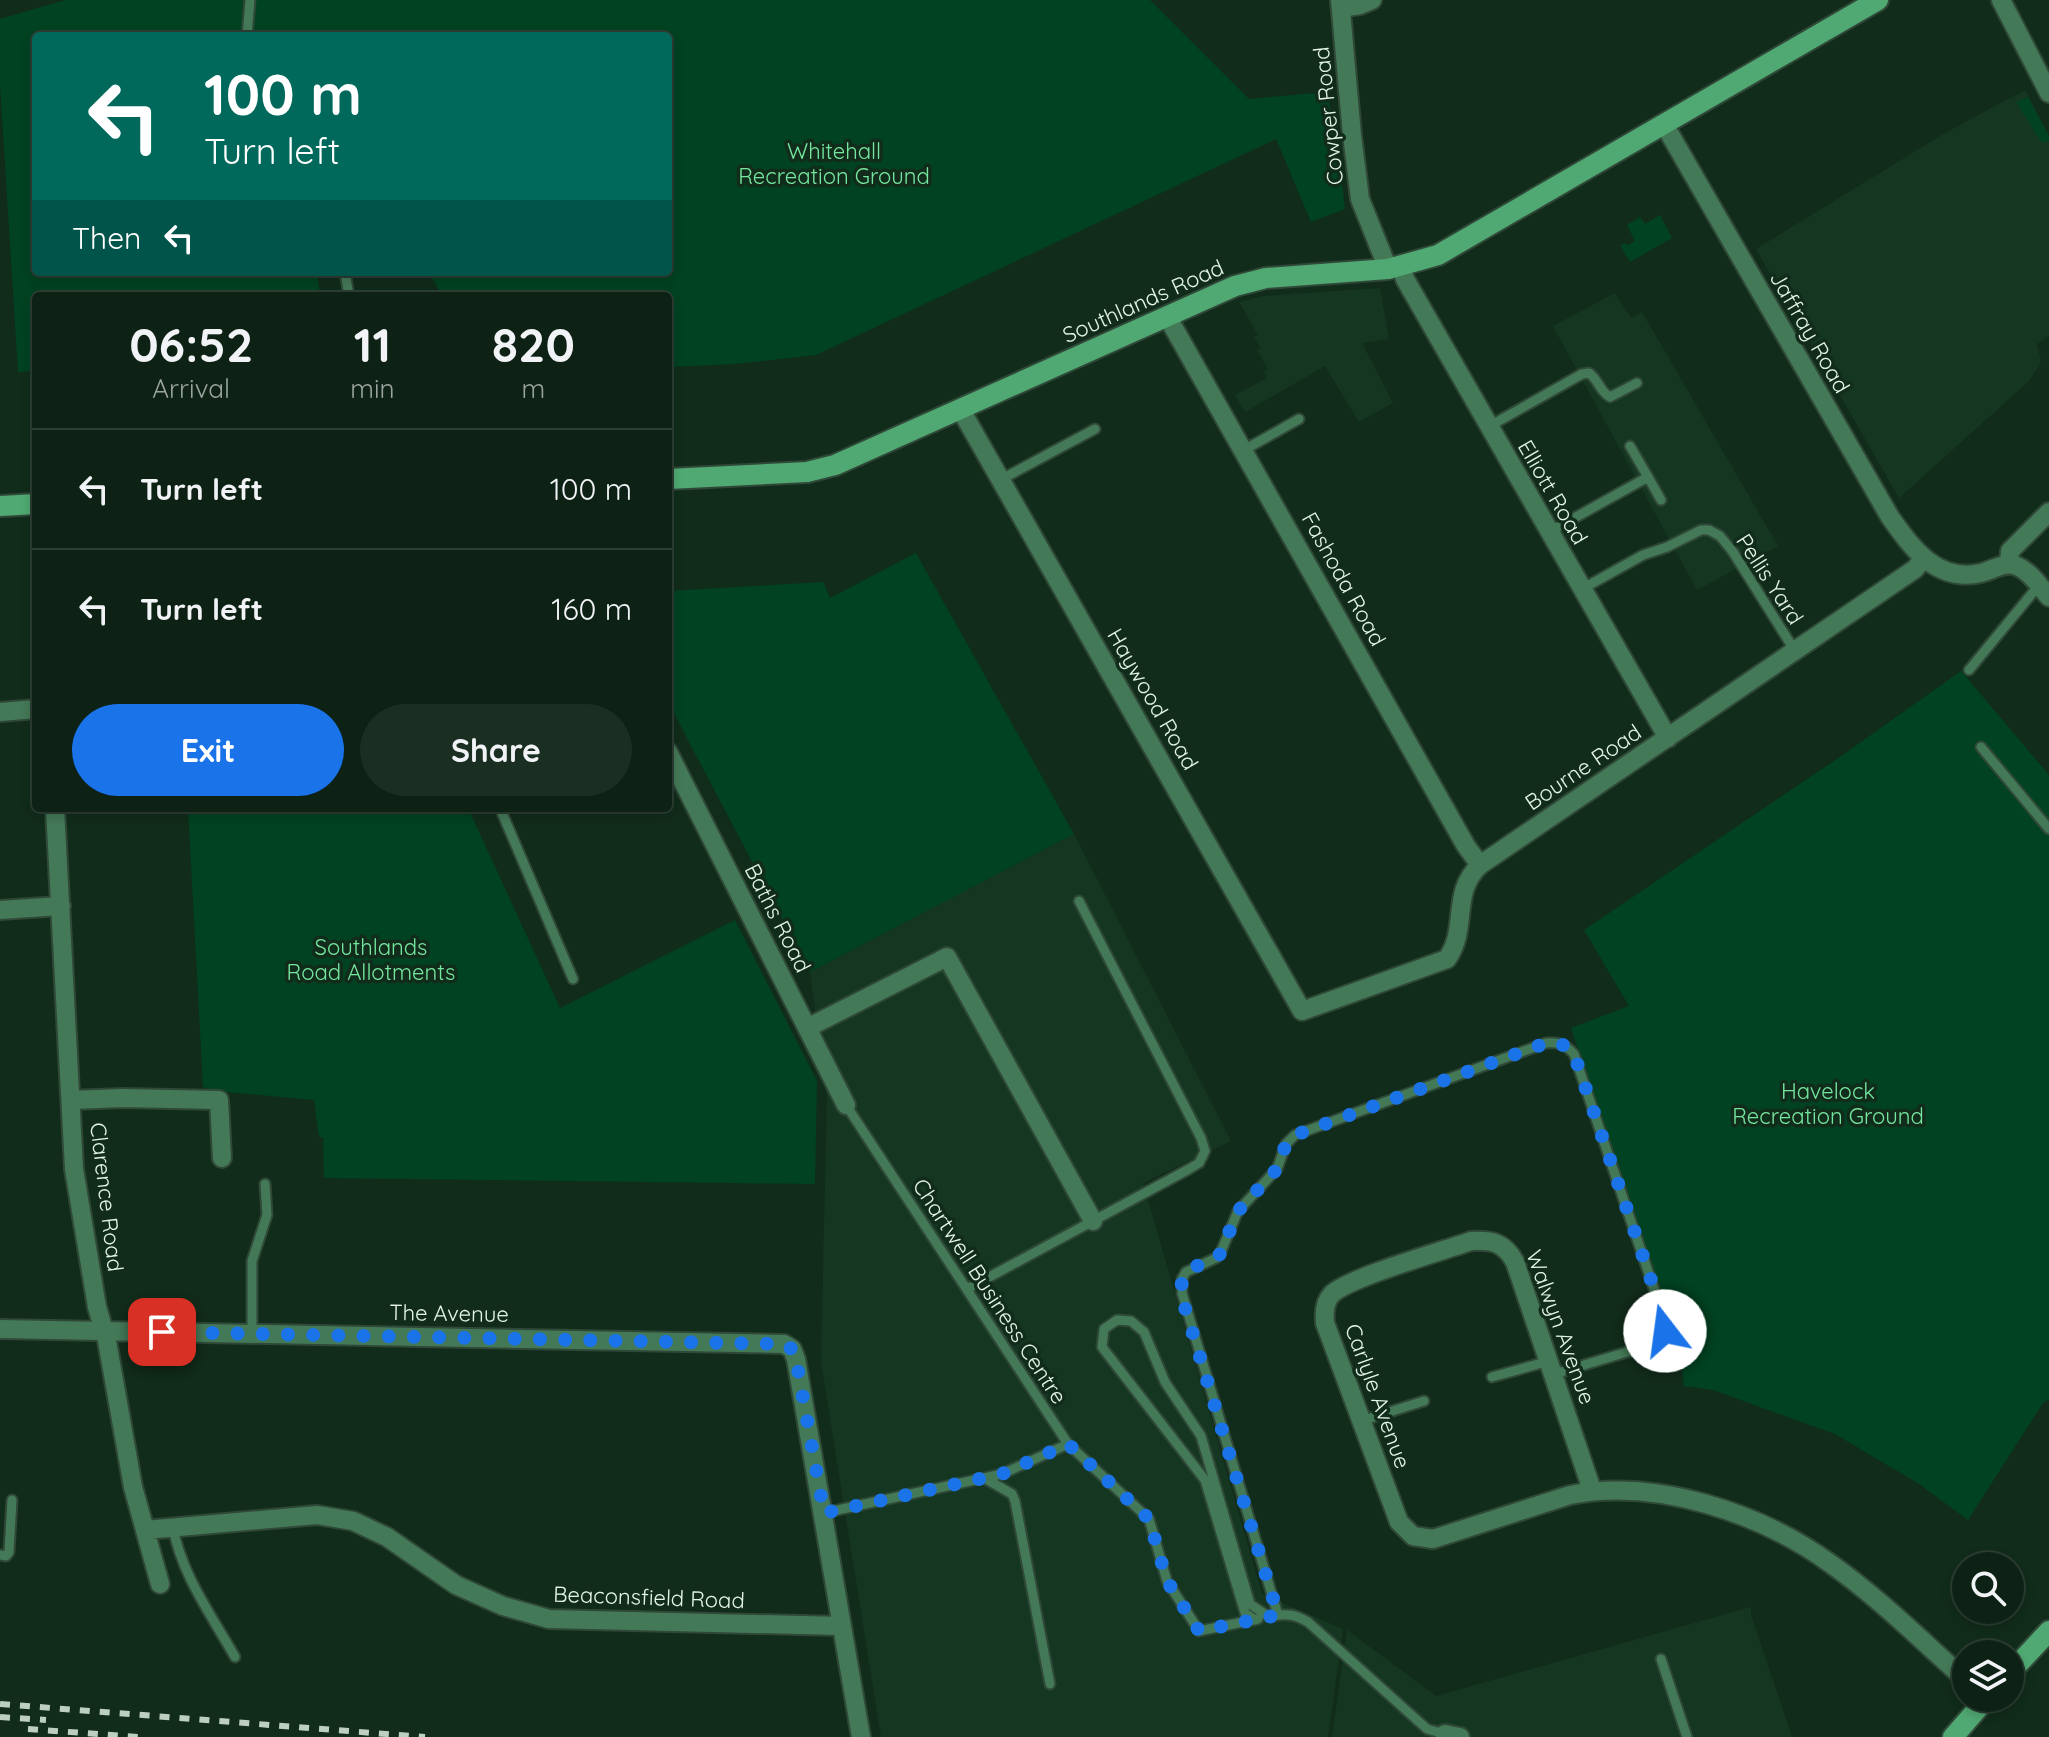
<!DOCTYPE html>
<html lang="en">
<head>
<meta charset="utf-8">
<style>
	:root { --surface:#0d2114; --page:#1b2e22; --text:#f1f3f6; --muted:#9aa3a0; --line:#2d3e34; --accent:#1a73e8 }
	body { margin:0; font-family:Quicksand,sans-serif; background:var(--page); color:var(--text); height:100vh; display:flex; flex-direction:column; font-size:30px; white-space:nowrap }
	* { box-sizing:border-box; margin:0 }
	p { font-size:26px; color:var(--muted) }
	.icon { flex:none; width:44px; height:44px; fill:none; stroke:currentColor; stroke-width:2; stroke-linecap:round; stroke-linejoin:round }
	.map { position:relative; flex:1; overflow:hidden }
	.sheet { position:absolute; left:32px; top:292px; width:640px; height:520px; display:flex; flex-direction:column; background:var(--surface); border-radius:8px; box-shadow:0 4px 12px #0003,0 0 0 2px var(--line) }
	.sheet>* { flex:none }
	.banner { position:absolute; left:32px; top:32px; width:640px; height:244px; border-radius:8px; box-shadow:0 4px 12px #0003,0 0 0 2px var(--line); background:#00695c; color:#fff; overflow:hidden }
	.buttons { position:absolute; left:1952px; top:1552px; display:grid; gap:16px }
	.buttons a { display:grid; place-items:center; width:72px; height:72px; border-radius:50%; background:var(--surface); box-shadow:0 4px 12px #0003,0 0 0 2px var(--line); font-size:40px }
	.pin { position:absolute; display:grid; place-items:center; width:68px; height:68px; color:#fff; margin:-34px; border-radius:16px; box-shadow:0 4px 12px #0006 }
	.me { position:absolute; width:88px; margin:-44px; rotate:345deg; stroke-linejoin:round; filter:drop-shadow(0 0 6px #0008) }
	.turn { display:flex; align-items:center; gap:28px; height:168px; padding:0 40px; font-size:36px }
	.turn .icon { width:104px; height:104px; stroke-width:2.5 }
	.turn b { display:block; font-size:56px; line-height:68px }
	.then { display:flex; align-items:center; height:76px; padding:0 40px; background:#0003; gap:16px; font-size:30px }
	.eta { display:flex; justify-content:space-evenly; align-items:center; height:136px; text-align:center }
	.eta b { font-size:48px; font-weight:700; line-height:56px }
	.button { display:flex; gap:16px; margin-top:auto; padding:16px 40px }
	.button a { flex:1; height:92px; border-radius:48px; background:var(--accent); color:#fff; font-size:32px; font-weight:700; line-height:92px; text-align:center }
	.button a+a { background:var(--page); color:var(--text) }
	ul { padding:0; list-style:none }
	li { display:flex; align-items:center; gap:24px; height:120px; padding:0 40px; border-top:2px solid var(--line) }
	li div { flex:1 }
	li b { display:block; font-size:30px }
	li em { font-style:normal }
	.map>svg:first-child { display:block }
	.built { fill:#153722 }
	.green { fill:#004221 }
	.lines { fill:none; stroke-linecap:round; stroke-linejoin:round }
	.lane-casing { stroke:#2f4838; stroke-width:13 }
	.street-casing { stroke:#2f4838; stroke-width:22 }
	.secondary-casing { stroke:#2f4838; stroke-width:24 }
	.lane { stroke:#447957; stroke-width:9 }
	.street { stroke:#447957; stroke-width:18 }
	.secondary { stroke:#50a972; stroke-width:20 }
	.rail { stroke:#bdcfc3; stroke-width:6; stroke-dasharray:10 10; stroke-linecap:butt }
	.route { stroke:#1a73e8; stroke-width:14; stroke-dasharray:0 25.2 }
	.labels { text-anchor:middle; stroke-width:7; stroke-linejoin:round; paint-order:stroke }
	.street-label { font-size:22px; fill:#e4f4e9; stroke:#112c1b }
	.park-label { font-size:22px; fill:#74e69f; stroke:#112c1b }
</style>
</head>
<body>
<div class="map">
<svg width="2049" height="1737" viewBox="0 0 2049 1737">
	<rect width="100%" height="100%" fill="#112c1b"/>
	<path class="built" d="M2025 90 2049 136V336L2037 344 2041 362 2029 381 1899 498 1756 249 1945 133Z
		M1380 288 1389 339 1362 343 1393 403 1359 422 1325 366 1245 412 1235 395 1267 378 1264 371 1268 369 1257 350 1261 348 1254 337 1258 335 1239 302 1264 296Z
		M1615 293 1631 318 1642 312 1778 546 1697 590 1553 326Z
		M1074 834 1231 1141 1143 1183 1262 1594 1343 1629 1328 1737H881L821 1362 827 1096 810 972Z
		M1751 1607V1615L1792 1737H1332L1347 1630 1436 1696Z"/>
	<path class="green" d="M65 0H1150L1249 99 1327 92 1337 141 1345 209 1311 222 1276 139 816 355 736 364 668 367V296H442L429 272H668V36H36V272H317L320 296H36V371L18 372 0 85V19Z
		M2028 97 2049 136V141L2042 143 2016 102Z
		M1660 215 1672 238 1630 262 1620 245 1625 243 1628 245 1635 241 1627 225 1640 217 1645 224Z
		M916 553 1074 834 810 972 668 702V591L823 582 830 598Z
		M1961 671 2049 775V1399L2043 1403 1968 1520 1919 1484 1835 1434 1713 1390 1684 1386 1678 1337 1665 1307 1571 1028 1629 1006 1584 930 1844 754Z
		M188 808H468L560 1008 735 920 817 1081 815 1184 324 1178 323 1137H319L314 1100 214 1091 203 1087Z"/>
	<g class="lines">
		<g class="lane-casing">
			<path id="lane" d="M247 36 250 0
				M345 272 349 296
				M1488 427 1582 374 1589 373C1598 379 1600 392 1610 397L1637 383
				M1244 450 1299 419
				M1648 477 1661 500
				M1000 480 1095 429
				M1549 532 1648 477 1630 446
				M1582 589 1643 555 1667 547 1701 530H1709L1720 536 1733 552 1795 651
				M1969 670 2039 585
				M1981 747 2049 829
				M500 808 573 979
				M967 1289 1189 1169 1199 1163 1205 1151 1201 1138 1079 901
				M252 1332V1261L267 1215 265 1184
				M1492 1377 1549 1361
				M1361 1421 1424 1401
				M1068 1444 1149 1519 1167 1581 1199 1631 1258 1619
				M986 1479 1012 1494 1015 1501 1050 1684
				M824 1513 1002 1474 1068 1444 846 1105
				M173 1527C181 1574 212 1616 235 1657
				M0 1555 6 1556 9 1552 12 1500
				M1278 1615 1182 1293V1279L1186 1272 1216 1258 1220 1254 1238 1211 1277 1169 1286 1144 1295 1135 1546 1043C1559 1042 1565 1044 1574 1054L1665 1321C1665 1331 1665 1337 1657 1343L1554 1374
				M1273 1616C1287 1613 1296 1615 1308 1622L1427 1729 1445 1734
				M1255 1620 1245 1613 1205 1480 1102 1347 1104 1329 1117 1320 1131 1321 1144 1332 1165 1382 1201 1436 1250 1604 1269 1617
				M1661 1659 1687 1737"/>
		</g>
		<g class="street-casing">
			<path id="street" d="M1340 0 1352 135 1360 199 1388 269
				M2001 0 2049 93
				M1341 8 1360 5 1372 0
				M1664 124 1890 517C1912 548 1937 583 1981 573 1993 570 2005 561 2017 566 2031 572 2040 587 2049 597
				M1401 267 1405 279 1668 738
				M1167 316 1466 846 1480 865
				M961 410 1302 1011 1447 959C1469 928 1450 893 1480 865L1915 569 1923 559
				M2009 564 2010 551 2049 512
				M0 712 36 709
				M668 752 846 1105
				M55 808 74 1169 97 1307 107 1341 133 1487 160 1584
				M0 910 61 906
				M807 1028 947 957 1093 1221
				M71 1100 123 1098 219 1100 222 1158
				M0 1329 784 1344 792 1349 796 1359 861 1737
				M1592 1490 1515 1262C1504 1242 1492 1240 1471 1241 1443 1251 1350 1277 1332 1294 1324 1302 1324 1313 1325 1323L1399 1522 1413 1536 1433 1539 1570 1495C1656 1478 1761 1513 1831 1564 1879 1598 1922 1641 1966 1680
				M145 1530 317 1515 353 1521 387 1537 456 1585 503 1606 549 1619 842 1626
				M1445 1734 1460 1737"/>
		</g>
		<g class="secondary-casing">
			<path id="secondary" d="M668 479 807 472 835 465 1235 286 1266 278 1388 269 1438 255 1878 0
				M0 506 36 504
				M2010 1673 2049 1631
				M1953 1737 1987 1698"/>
		</g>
		<use href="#lane" class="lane"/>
		<use href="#street" class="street"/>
		<use href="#secondary" class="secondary"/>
		<path class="rail" d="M0 1704 425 1737
			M0 1717 46 1720
			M28 1729 139 1737"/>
	</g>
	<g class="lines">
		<path class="route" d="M162 1332 784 1344 792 1349 796 1359 824 1513 1002 1474 1068 1444 1149 1519 1167 1581 1199 1631 1278 1615 1190 1324C1184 1303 1171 1277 1197 1266 1206 1262 1213 1261 1220 1254L1238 1211 1277 1169 1286 1144 1295 1135 1546 1043C1559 1042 1565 1044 1574 1054L1665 1321V1331"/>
	</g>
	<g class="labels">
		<g class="street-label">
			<text transform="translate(1328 116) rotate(-96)" y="8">Cowper Road</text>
			<text transform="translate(1143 301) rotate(-24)" y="8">Southlands Road</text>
			<text transform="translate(1810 332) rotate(60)" y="8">Jaffray Road</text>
			<text transform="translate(1553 492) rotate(60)" y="8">Elliott Road</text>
			<text transform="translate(1344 579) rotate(61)" y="8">Fashoda Road</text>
			<text transform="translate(1770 579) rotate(57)" y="8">Pellis Yard</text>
			<text transform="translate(1153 699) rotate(60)" y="8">Haywood Road</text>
			<text transform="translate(1583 767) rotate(-34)" y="8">Bourne Road</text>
			<text transform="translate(778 918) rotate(63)" y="8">Baths Road</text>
			<text transform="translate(107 1197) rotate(83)" y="8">Clarence Road</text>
			<text transform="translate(990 1291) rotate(57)" y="8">Chartwell Business Centre</text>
			<text transform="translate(449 1313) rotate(1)" y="8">The Avenue</text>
			<text transform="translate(1561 1327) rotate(70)" y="8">Walwyn Avenue</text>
			<text transform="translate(1378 1396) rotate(70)" y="8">Carlyle Avenue</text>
			<text transform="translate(649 1597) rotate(2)" y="8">Beaconsfield Road</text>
		</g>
		<g class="park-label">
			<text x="834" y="159">Whitehall<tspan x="834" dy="25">Recreation Ground</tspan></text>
			<text x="371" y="955">Southlands<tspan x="371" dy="25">Road Allotments</tspan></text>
			<text x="1828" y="1099">Havelock<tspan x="1828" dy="25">Recreation Ground</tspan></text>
		</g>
	</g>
</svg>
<div class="buttons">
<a><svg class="icon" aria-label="search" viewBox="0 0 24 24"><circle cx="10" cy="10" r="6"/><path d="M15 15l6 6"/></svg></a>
<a><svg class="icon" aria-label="layers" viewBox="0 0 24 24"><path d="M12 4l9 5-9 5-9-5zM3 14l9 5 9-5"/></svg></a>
</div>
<div class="pin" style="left:162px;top:1332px;background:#d93025"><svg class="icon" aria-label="arrive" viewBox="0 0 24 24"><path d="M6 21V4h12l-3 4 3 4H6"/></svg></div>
<svg class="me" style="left:1665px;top:1331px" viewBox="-20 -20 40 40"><circle r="19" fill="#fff"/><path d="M0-13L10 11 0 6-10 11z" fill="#1a73e8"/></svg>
<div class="banner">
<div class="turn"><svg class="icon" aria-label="left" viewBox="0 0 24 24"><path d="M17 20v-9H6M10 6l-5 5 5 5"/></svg><div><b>100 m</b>Turn left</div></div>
<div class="then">Then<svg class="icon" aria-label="left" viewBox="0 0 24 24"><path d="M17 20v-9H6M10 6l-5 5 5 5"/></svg></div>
</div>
<section class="sheet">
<div class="eta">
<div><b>06:52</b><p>Arrival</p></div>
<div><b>11</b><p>min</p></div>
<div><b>820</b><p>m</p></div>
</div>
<ul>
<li><svg class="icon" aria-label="left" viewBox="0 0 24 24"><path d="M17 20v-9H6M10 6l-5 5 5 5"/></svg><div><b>Turn left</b></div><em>100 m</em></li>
<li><svg class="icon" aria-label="left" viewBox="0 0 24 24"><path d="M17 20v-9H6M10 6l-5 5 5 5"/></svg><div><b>Turn left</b></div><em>160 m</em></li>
</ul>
<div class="button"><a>Exit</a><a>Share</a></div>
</section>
</div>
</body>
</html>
